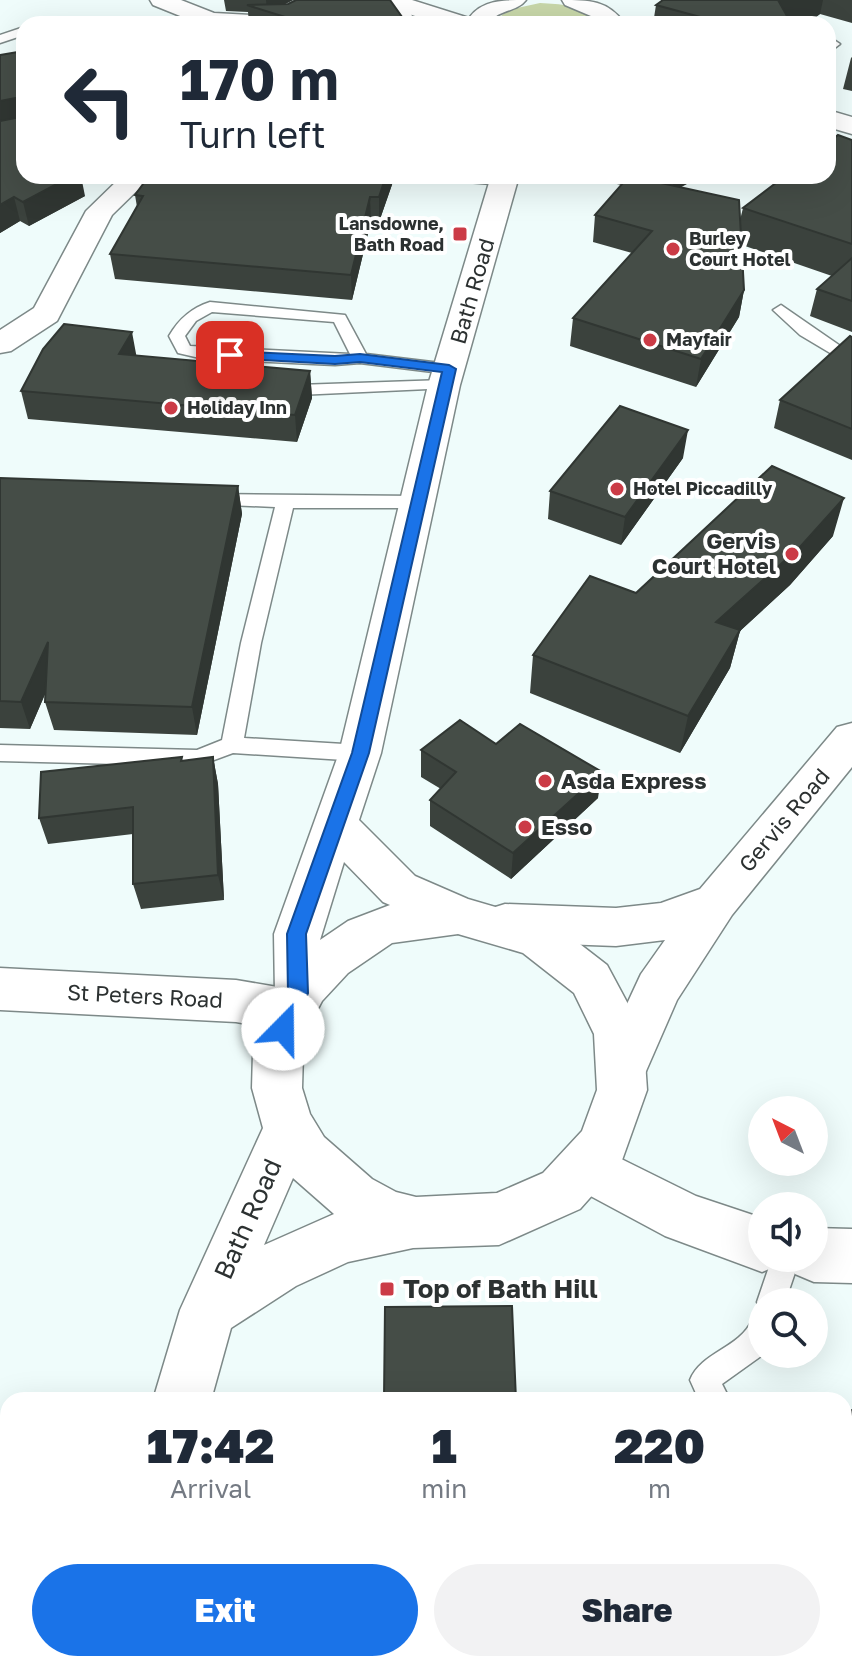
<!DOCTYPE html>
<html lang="en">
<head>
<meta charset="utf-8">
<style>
	:root { --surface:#fff; --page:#f2f2f3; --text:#1f2937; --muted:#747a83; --accent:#1a73e8 }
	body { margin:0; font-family:"Golos Text",sans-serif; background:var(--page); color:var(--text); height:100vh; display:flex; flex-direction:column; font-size:30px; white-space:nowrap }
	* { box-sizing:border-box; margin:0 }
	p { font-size:26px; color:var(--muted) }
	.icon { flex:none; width:44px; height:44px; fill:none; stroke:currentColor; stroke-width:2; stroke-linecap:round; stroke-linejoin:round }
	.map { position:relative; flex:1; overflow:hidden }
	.drawer { position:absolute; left:0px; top:1392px; width:852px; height:280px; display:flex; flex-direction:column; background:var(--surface); border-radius:24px 24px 0 0; box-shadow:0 8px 32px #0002 }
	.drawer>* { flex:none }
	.guide { position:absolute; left:16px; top:16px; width:820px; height:168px; border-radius:24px; box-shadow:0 8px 32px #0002; background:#fff; color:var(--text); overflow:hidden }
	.needle { width:52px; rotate:318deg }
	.buttons { position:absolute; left:748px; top:1096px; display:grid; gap:16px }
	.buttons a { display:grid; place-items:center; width:80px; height:80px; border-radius:50%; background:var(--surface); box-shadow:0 8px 32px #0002; font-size:40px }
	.pin { position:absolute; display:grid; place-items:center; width:68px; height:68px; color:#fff; margin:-34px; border-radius:16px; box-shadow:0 4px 12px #0006 }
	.me { position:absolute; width:88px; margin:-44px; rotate:22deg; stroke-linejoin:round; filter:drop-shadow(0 0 6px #0008) }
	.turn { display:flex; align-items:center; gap:28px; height:168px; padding:0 32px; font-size:36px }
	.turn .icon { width:104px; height:104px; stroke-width:2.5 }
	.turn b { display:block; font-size:56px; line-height:68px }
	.eta { display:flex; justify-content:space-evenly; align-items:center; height:136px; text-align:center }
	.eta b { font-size:48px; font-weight:800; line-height:56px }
	.action { display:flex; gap:16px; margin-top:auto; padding:16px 32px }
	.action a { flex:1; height:92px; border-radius:48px; background:var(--accent); color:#fff; font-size:32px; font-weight:800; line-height:92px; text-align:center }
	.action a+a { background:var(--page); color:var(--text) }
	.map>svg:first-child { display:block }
	.green { fill:#c8d7a9 }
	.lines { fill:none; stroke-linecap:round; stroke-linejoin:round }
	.service-casing { stroke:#7d8988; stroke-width:3 }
	.minor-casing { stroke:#7d8988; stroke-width:3 }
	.secondary-casing { stroke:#7d8988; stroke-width:3 }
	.service { fill:#fff; fill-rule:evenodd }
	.minor { fill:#fff; fill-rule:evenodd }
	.secondary { fill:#fff; fill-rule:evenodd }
	.wall { fill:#3b423d }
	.shaded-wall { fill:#303632 }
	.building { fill:#454d47; stroke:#303632; stroke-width:2 }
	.route { fill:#1a73e8; stroke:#114b97; stroke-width:2 }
	.poi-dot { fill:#cb3b46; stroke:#fff; stroke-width:3 }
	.labels { text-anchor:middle; stroke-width:8; stroke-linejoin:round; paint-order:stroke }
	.far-poi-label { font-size:18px; font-weight:bold; fill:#2c3131; stroke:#fff; text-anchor:start }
	.street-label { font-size:22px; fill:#2c3131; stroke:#fff }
	.poi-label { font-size:22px; font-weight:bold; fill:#2c3131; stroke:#fff; text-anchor:start }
	.near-street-label { font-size:26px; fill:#2c3131; stroke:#fff }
	.near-poi-label { font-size:26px; font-weight:bold; fill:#2c3131; stroke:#fff; text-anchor:start }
</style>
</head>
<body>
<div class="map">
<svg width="852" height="1672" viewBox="0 0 852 1672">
	<rect width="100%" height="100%" fill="#effcfb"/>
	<path class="green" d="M540 3C561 4 578 5 594 20L593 24H492L508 10Z"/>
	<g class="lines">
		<g class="service-casing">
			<path id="service" d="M408 3 414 6 410 11 415 24H403L398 10Z
				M24 27V35L0 43V35Z
				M834 40 840 44 828 53V43Z
				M435 176H493L511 181 504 185 442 180Z
				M210 302 345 315 366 354 449 364 457 369 449 374 360 363 335 365 204 359 178 353 169 336C179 319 191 308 210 302ZM212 312 334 322 350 354 190 346 185 336 196 321Z
				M781 305 852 354V366L800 335 773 310Z
				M444 380 452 385 450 388 298 395 290 390 298 385Z
				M210 494 417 496 426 502 417 508H293L261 643 244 738 360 745 367 747 370 753 367 759 360 761 233 753 198 766 0 761V745L197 750 222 740 241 643 275 507 204 504 201 500Z
				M772 1258H800L785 1302H762V1312L757 1302Z
				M762 1316 764 1354 722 1384 730 1400H699L690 1380C701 1352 740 1348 752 1320Z"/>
		</g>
		<g class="minor-casing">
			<path id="minor" d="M150 0H181L214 13 268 16 299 0H328L325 5 288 24H200L153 5Z
				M828 110 852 117V134L828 127Z
				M122 176H152L112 215 57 321 11 351 0 353V330L34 308 86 211Z
				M852 723V767L732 915 677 1000 643 1078 625 1084 607 1078 600 1062 641 974 665 940 616 946 505 942 489 937 482 923 489 909 505 904 616 908 661 903 700 889 837 727Z
				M0 968 236 980 289 989 306 995 313 1010 306 1025 289 1031 236 1022 0 1010Z
				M589 1143 696 1196 762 1218V1258H784L781 1264 762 1272 665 1236 570 1185 563 1168 570 1151Z
				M814 1228 852 1229V1283L814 1282 795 1274 788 1258H814Z"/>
		</g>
		<g class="secondary-casing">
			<path id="secondary" d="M378 0H412L469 18C482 0 503 0 526 0 516 13 497 9 489 24H440L381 5Z
				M562 0C589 0 608 0 625 24H601L598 19 565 5Z
				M491 176H519L460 385 381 753 359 820 415 876 468 899 554 924 607 965 643 1032 647 1090 621 1163 580 1209 499 1245 413 1248 348 1262 296 1286 231 1328 211 1400H153L180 1310 263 1128 252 1088 253 1053 263 1019 275 995 274 934 339 753 428 385ZM344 862 383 902 390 905 348 921 320 940ZM458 934 523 953 574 993 594 1034 597 1090 582 1131 543 1173 497 1193 416 1197 396 1192 372 1179 324 1137 310 1114 302 1088 303 1053 311 1022 322 1001 348 973 392 943ZM293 1178 334 1214 264 1245Z
				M115 1664H181L180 1672H114Z"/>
		</g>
		<use href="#service" class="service"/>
		<use href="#minor" class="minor"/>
		<use href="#secondary" class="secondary"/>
	</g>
	<path class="wall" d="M224 0H293L285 4 407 24 249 23 248 12 226 11Z
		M663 0H852V23L820 14 808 23 798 24H653L656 5Z
		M0 55 24 176 85 196 29 226 20 221 0 233Z
		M852 57V91L843 89 851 58Z
		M852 140V332L810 316 817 289 832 276 742 245 744 290 739 317 696 387 570 346 573 318 632 253 593 242 595 215 622 185 606 182 604 176H702L680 187 740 220 743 208Z
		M395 176 379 222 371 221 352 300 115 279 110 254 137 207 135 195Z
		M852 337V460L774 428 780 400Z
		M137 356 310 371 312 398 297 442 28 419 21 391Z
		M683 458 621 545 548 519 550 491Z
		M0 478 238 486 242 514 197 735 54 730 45 702V694L30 729 0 728Z
		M833 536 790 585 740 631 730 668 680 753 530 693 533 655 636 593Z
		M496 744 598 798 511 879 430 826V800L441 789 421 777V750Z
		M182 757V761L213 757 218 784 224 900 141 909 133 884V834L48 844 39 818Z"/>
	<path class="shaded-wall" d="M266 0H293L269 12 267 11Z
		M777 0H823L820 14 808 23 798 24H772Z
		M21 97 24 121 0 126V101Z
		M72 176H81L85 196 29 226 23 202Z
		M386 176H395L379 222V197Z
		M674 176H702L672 192Z
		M14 197 20 221 0 233V205Z
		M370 197 371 221 352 300 351 275Z
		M744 290 739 317 696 387 701 359Z
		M132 332 137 359 119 354Z
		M310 371 312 398 297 442 295 415Z
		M688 430 683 458 621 545 625 517Z
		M238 486 242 514 197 735 192 707Z
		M844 498 833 536 790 585 740 631 730 668 680 753 688 716 716 622Z
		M48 642 56 669 30 729 21 702Z
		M213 757 218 784 224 900 218 875Z
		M602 772 598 798 511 879 513 853Z"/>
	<path class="building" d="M296 0H390L407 24H242L285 17 247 5 288 4Z
		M663 0H778L787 16 776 24H726L656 5Z
		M24 51V135H20L24 138V176H72L23 202 14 197 0 205V121L21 117V97L0 101V55Z
		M838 135 852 140V244L743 208 785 176H828V143Z
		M149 176H386L379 197H370L351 275 110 254 143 196 135 195Z
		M629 176 739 200 744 290 701 359 573 318 652 231 595 215Z
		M852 258V301L817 289Z
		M64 324 132 332 119 354 310 371 295 415 21 391 43 349Z
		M850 336 852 337V429L780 400Z
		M620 406 688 430 625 517 550 491Z
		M772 466 844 498 800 547 716 622 740 630 688 716 533 655 590 576 636 593Z
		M0 478 238 486 192 707 45 702 48 642 21 702 0 701Z
		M460 720 496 744 520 724 602 772 513 853 430 800 456 772 421 750Z
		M182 757 181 761 213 757 218 875 133 884V807L39 818 41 772Z
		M512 1306 516 1400H384L385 1307Z
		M852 1410V1519L844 1522V1414Z
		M273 1664H393L394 1672H274Z"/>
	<path class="route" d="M230 351 335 356 360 354 449 365 456 369 369 753 306 934 308 993 291 1035 283 1038 276 1035 273 1029 288 993 287 934 352 753 442 372 360 362 335 364 226 358 224 355Z"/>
	<g class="poi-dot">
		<rect x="452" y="226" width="16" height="16" rx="4"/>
		<circle cx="673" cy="249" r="8"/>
		<circle cx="650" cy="340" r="8"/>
		<circle cx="171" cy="408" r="8"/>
		<circle cx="617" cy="489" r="8"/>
		<circle cx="792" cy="554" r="8"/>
		<circle cx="545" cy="781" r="8"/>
		<circle cx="525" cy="827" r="8"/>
		<rect x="379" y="1281" width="16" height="16" rx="4"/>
	</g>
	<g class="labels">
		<g class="far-poi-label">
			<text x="444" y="230" text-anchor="end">Lansdowne,<tspan x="444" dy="21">Bath Road</tspan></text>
			<text x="689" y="245">Burley<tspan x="689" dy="21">Court Hotel</tspan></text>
			<text x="666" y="346">Mayfair</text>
			<text x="187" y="414">Holiday Inn</text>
			<text x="633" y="495">Hotel Piccadilly</text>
		</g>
		<g class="street-label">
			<text transform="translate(472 291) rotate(-74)" y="8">Bath Road</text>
			<text transform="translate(784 820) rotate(-50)" y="8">Gervis Road</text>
			<text transform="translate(145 996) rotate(3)" y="8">St Peters Road</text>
		</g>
		<g class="poi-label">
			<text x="776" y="549" text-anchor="end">Gervis<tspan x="776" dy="25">Court Hotel</tspan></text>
			<text x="561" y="789">Asda Express</text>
			<text x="541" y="835">Esso</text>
		</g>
		<g class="near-street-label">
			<text transform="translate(248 1219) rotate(-66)" y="9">Bath Road</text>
		</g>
		<g class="near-poi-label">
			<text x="403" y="1298">Top of Bath Hill</text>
		</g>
	</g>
</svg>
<div class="buttons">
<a><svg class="needle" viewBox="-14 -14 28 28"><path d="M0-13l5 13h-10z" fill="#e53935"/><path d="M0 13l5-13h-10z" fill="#747a83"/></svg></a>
<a><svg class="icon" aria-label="sound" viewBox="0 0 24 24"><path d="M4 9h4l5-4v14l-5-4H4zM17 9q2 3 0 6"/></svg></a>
<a><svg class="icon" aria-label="search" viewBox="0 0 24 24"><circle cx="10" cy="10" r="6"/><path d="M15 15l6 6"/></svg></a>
</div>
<div class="pin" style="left:230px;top:355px;background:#d93025"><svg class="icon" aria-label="arrive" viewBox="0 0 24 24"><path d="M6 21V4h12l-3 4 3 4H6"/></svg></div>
<svg class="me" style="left:283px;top:1029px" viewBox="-20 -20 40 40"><circle r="19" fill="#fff"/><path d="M0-13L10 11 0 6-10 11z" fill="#1a73e8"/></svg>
<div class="guide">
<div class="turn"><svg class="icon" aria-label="left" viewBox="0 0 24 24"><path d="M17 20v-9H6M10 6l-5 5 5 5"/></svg><div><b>170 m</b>Turn left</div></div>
</div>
<section class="drawer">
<div class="eta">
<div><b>17:42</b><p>Arrival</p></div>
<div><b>1</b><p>min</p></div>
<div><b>220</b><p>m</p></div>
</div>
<div class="action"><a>Exit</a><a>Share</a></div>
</section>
</div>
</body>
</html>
